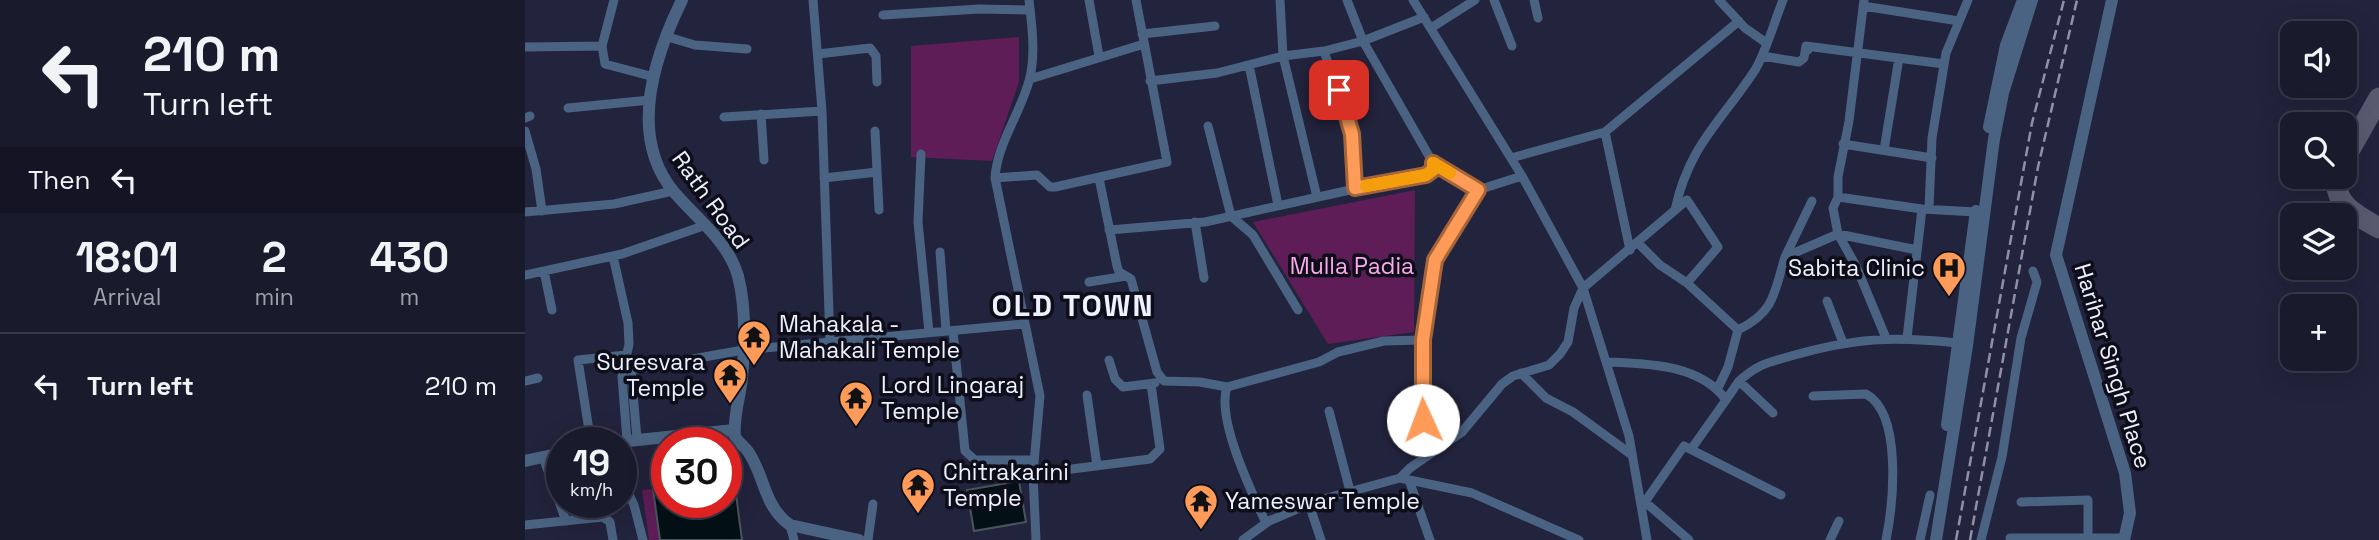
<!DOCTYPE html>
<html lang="en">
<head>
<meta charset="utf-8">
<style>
	:root { --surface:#1a1a2d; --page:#272739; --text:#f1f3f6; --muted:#9fa1aa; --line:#383849 }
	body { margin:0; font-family:"Space Grotesk",sans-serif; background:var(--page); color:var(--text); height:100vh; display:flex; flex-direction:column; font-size:26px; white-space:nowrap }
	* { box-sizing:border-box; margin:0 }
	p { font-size:23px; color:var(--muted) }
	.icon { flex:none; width:38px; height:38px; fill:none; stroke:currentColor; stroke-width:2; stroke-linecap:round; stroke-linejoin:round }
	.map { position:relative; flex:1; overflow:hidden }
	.drawer { display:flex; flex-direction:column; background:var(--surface); width:525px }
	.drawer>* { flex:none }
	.hud { background:#1a1a2d; color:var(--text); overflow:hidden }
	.fabs { position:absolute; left:1755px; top:21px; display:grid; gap:14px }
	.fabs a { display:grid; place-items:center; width:77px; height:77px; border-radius:14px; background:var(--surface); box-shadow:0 7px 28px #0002,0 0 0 2px var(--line); font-size:35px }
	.speed { position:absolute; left:21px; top:427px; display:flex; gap:14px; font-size:35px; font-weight:700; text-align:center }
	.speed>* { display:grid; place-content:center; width:91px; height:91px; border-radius:50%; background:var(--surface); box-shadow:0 7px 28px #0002,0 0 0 2px var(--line); line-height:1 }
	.speed small { font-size:18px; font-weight:400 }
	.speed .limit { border:10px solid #d22; background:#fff; color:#111 }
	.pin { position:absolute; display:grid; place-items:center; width:60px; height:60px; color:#fff; margin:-30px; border-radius:14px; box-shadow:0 4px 10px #0006 }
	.me { position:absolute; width:77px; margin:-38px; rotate:358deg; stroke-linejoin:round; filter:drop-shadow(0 0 5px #0008) }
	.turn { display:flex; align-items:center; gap:24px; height:147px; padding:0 28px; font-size:32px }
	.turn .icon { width:91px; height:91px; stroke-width:2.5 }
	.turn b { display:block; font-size:49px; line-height:60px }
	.then { display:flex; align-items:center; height:66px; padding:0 28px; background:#0003; gap:14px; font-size:26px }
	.eta { display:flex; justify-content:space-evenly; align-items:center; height:119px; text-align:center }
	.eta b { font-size:42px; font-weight:700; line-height:49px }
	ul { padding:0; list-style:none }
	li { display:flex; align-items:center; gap:21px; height:105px; padding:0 28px; border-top:2px solid var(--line) }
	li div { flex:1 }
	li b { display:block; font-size:26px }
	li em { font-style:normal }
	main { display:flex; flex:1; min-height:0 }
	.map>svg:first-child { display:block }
	.green { fill:#5e1d56 }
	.water { fill:#031117; stroke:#4a545d; stroke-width:2 }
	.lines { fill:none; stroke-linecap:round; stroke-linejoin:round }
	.taxiway { stroke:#595a70; stroke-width:21 }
	.minor { stroke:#4a6382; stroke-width:9 }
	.tertiary { stroke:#4a6382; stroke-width:12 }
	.rail { stroke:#9091a4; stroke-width:2.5; stroke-dasharray:10 5; stroke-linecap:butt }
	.route-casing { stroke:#a56539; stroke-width:18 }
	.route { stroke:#fe9b58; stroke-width:12 }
	.slow { stroke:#f59e0b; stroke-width:12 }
	.labels { text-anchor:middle; stroke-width:7; stroke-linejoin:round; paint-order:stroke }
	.street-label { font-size:23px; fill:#eff1ff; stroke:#0d0e19 }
	.park-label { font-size:23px; fill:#fca9ed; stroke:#0d0e19 }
	.poi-label { font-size:23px; fill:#eff1ff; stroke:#0d0e19; text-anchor:start }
	.district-label { font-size:30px; font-weight:bold; letter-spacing:2px; fill:#eff1ff; stroke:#0d0e19 }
</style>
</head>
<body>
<main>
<section class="drawer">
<div class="hud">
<div class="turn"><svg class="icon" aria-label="left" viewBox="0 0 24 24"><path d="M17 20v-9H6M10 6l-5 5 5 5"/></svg><div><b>210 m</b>Turn left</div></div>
<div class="then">Then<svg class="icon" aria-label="left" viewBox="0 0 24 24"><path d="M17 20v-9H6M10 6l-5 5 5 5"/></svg></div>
</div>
<div class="eta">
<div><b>18:01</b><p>Arrival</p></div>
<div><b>2</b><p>min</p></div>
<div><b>430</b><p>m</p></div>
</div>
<ul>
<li><svg class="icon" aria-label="left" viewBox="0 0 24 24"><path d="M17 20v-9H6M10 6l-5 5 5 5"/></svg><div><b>Turn left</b></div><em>210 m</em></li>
</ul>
</section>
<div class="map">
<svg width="1854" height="540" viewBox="0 0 1854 540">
	<rect width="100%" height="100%" fill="#22233c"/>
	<path class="green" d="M494 37V82L467 161 386 157V46Z
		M890 190 889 332 803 344 728 222Z
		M128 489 135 540H124L117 490Z"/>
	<path class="water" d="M209 479 217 540H135L128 489 142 487V502H201V480Z
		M494 481 501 522 449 531 442 490Z"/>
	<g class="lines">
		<path class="taxiway" d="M1820 158 1854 98
			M1812 177C1808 205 1833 216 1854 228"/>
		<path class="minor" d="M89 0 77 46 80 64 129 77
			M288 0 297 111 305 342
			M504 0C507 26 511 56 504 81 495 114 472 144 470 178L515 396 508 474 511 540
			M564 0 574 56
			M755 0 758 56 792 197
			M888 0 997 176 1058 288 1104 436 1122 540
			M969 0 987 46
			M1009 0 1013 18
			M1194 0 1220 28 1240 42
			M1339 0 1324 121 1313 177V197L1308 208 1313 234 1331 266 1361 338
			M1338 6 1434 21
			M358 15 454 9 505 10
			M906 28 950 0
			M617 34 690 26
			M143 37 170 45 222 49
			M1281 46 1419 64
			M0 47 77 46
			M799 51 826 134 830 188
			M293 54 345 48 351 56 352 82
			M1237 56 1274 62 1279 58 1281 46 1283 50
			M724 65 753 205
			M505 79 619 44
			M625 81 692 73 758 56 799 51 838 41 899 17
			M43 108 125 100
			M236 114 239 160
			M199 117 297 111
			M0 118 5 116
			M683 126 706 216 728 235 773 310
			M0 131 11 169 17 211
			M350 131 354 210
			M1318 144 1407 158
			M1359 150 1374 58
			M396 154 393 222 404 332
			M986 158 1080 132
			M908 163 953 190
			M299 178 352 172
			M470 178 512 175 525 187H530L642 162 611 0
			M574 178 592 266 594 272 606 279 632 372 639 381 675 382 702 387
			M1313 197 1397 209 1451 212
			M1404 208 1407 138 1421 53 1443 0
			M1150 210C1164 145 1196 122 1230 70 1240 54 1250 20 1258 0
			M0 212 89 204 148 191
			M670 222 679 278
			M584 230 680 222 907 172 908 163 838 41 822 0
			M1105 250 1080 132 1214 21
			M415 252 421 331
			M88 256 103 323 104 344 97 377 102 440
			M1260 257 1287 201
			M19 271 27 310
			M0 275 97 254 181 225
			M564 282 601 276
			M1162 283 1213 330
			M1302 301 1318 343
			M428 331 440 451 450 460H508
			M1382 338 1397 209
			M898 340 896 410 911 448
			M584 360 590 379 598 387 630 383
			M1082 362C1123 364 1175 364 1201 400L1167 448
			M996 373 1021 398 1048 412 1107 455
			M0 381 13 378
			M1214 381C1233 364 1242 363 1266 356 1329 338 1367 336 1432 343
			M1192 390 1203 367 1213 330C1250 312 1249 293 1260 257L1313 234 1392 250
			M562 395 572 466
			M1288 396 1341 394C1378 414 1368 505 1361 540
			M1201 400 1214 381 1248 413
			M804 411 825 491
			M112 439 106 370 218 350 499 324
			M66 443 53 360 101 355
			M18 457 41 521
			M508 474 625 459 635 449 626 384
			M96 478 109 505 118 540
			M875 478 885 468 937 432 977 384 988 376 1024 365 1035 354 1043 342 1049 308 1058 288 1162 200 1193 247 1162 283 1135 265 1113 243
			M884 480 905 540
			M1120 502 1164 540
			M1496 502 1563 500V538
			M784 504 796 540
			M1117 506 1159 446 1256 495
			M741 523C727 493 691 419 702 387L794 362 813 352 859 341 898 340 910 259 918 244 953 190 997 176
			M0 525 78 517 85 522 88 540
			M265 525 269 540
			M1485 538H1600
			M343 540 348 504
			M718 540 744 521 791 501 875 478 947 493 1054 540
			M1305 540 1314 521
			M1395 540 1405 495
			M1456 540 1477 457 1496 338 1512 282 1508 271"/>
		<path class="tertiary" d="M157 0C129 57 103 137 149 192 172 219 203 241 213 276 221 307 220 346 217 378 215 397 208 417 210 436 213 443 220 446 224 453 240 477 239 507 265 525L334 540
			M1587 0 1531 255 1600 473 1605 513 1599 540
			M1464 127 1481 45 1498 0
			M1422 425 1451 211
			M84 443 209 430
			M0 461 37 453
			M1411 540 1442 346 1469 139 1478 93 1507 0"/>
		<path class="rail" d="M1431 540 1507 123 1539 0
			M1445 540 1513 167 1552 0"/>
	</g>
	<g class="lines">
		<g class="route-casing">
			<path id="route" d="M814 90 827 134 830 188 901 175 909 169 908 163 953 190 910 260 898 340V420"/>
		</g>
		<use href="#route" class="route"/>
		<path class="slow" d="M841 186 901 175 909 169 908 163 925 173"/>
	</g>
	<defs>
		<g id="hospital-pin" transform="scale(1.75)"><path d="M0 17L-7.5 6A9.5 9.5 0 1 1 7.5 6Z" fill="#fe9b58" stroke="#0d0e19"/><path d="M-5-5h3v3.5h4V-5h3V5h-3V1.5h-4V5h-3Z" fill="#111"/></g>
		<g id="temple-pin" transform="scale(1.75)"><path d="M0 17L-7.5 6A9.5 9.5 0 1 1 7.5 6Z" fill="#fe9b58" stroke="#0d0e19"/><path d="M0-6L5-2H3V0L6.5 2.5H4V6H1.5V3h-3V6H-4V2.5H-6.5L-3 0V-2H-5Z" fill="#111"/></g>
	</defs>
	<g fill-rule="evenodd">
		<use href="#hospital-pin" x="1424" y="268"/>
		<use href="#temple-pin" x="229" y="337"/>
		<use href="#temple-pin" x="205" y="375"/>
		<use href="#temple-pin" x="331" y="398"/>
		<use href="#temple-pin" x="393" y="485"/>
		<use href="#temple-pin" x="676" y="501"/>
	</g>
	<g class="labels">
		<g class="street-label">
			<text transform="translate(186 200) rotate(54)" y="8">Rath Road</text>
			<text transform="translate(1588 366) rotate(73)" y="8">Harihar Singh Place</text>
		</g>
		<g class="park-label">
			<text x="827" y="274">Mulla Padia</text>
		</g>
		<g class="poi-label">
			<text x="1400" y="276" text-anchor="end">Sabita Clinic</text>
			<text x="254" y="332">Mahakala -<tspan x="254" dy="26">Mahakali Temple</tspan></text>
			<text x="180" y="370" text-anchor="end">Suresvara<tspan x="180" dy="26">Temple</tspan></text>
			<text x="356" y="393">Lord Lingaraj<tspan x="356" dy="26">Temple</tspan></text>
			<text x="418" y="480">Chitrakarini<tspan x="418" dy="26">Temple</tspan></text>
			<text x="700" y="509">Yameswar Temple</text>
		</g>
		<g class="district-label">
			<text x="548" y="316">OLD TOWN</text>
		</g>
	</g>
</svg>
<div class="fabs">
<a><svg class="icon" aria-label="sound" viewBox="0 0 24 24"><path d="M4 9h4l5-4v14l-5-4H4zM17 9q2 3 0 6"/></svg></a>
<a><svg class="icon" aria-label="search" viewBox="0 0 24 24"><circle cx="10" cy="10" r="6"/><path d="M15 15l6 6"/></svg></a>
<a><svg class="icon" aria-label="layers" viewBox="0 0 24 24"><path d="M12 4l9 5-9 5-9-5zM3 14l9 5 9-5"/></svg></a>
<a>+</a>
</div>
<div class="speed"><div>19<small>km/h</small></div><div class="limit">30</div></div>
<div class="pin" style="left:814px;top:90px;background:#d93025"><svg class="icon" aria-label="arrive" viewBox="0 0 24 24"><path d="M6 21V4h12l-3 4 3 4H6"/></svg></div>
<svg class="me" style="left:898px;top:420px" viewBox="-20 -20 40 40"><circle r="19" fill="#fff"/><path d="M0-13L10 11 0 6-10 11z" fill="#fe9b58"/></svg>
</div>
</main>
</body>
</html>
